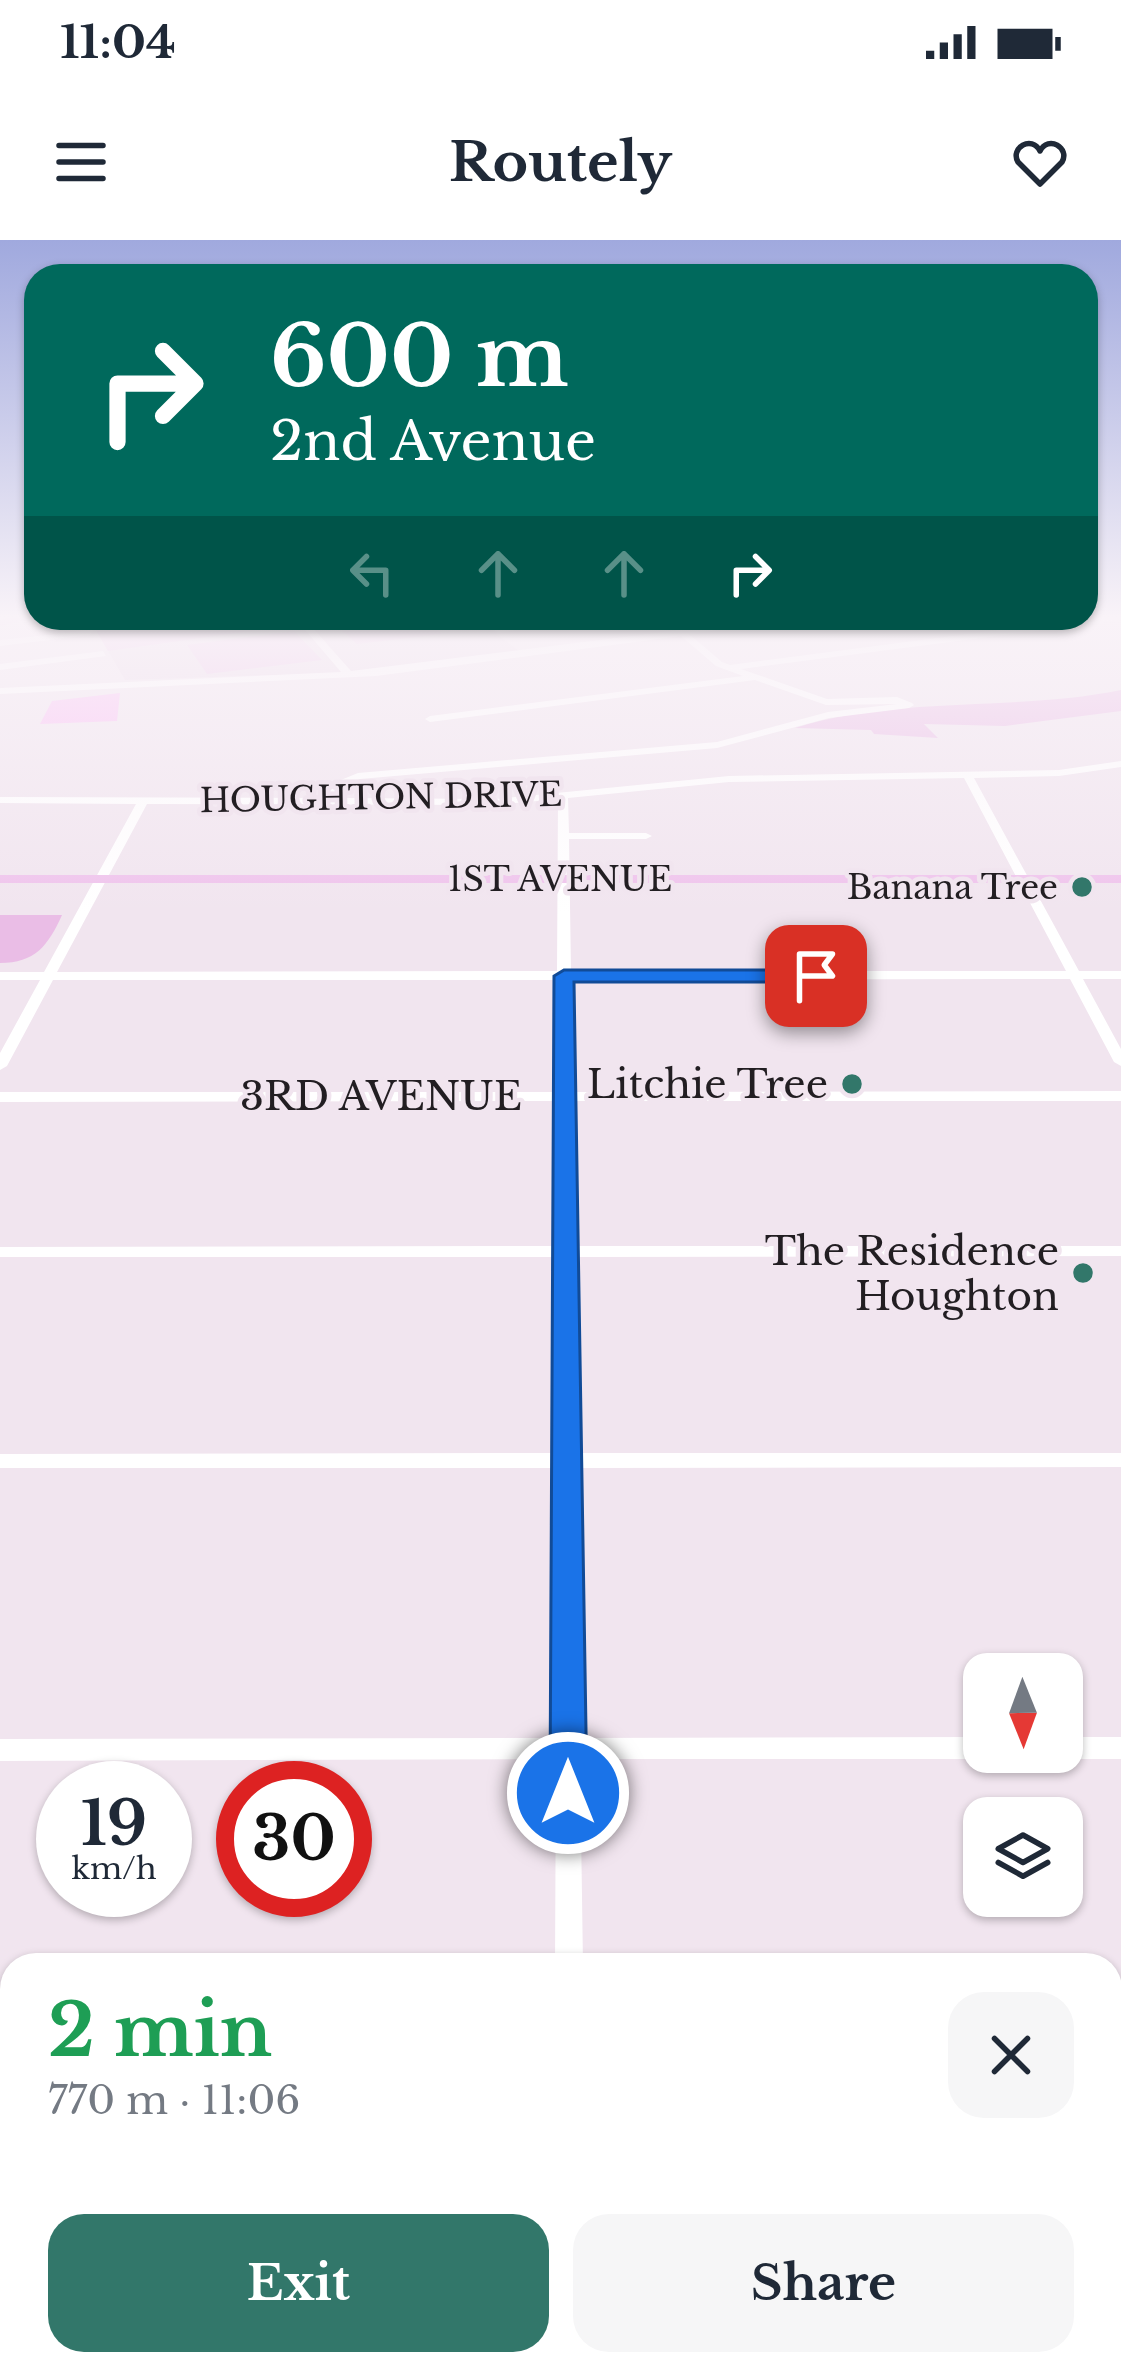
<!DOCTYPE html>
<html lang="en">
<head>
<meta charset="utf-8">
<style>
	:root { --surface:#fff; --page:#f6f6f7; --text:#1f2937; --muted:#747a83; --accent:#32776a }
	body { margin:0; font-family:"Libre Baskerville",serif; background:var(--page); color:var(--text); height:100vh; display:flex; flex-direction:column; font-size:45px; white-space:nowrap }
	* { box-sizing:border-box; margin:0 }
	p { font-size:39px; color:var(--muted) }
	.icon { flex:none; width:66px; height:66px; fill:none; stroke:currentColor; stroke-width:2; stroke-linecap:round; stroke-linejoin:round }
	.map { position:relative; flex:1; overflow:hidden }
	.details { position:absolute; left:0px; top:1713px; width:1122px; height:423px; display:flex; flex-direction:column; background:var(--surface); border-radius:36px 36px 0 0; box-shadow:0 3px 9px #0004 }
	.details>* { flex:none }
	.banner { position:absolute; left:24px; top:24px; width:1074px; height:366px; border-radius:36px; box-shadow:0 3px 9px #0004; background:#00695c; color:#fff; overflow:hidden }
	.needle { width:78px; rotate:179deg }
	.buttons { position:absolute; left:963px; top:1413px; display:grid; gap:24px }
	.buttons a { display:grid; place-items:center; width:120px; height:120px; border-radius:24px; background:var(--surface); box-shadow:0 3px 9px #0004; font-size:60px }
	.speed { position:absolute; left:36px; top:1521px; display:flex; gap:24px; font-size:60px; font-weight:700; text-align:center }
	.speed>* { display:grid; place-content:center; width:156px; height:156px; border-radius:50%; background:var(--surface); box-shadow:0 3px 9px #0004; line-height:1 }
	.speed small { font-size:30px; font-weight:400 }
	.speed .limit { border:18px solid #d22; background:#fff; color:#111 }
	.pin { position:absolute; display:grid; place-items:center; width:102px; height:102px; color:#fff; margin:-51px; border-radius:24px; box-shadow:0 6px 18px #0006 }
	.me { position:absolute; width:132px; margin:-66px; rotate:0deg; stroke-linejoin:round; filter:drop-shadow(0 0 9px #0008) }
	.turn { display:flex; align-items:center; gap:42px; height:252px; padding:0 48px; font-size:54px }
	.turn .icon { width:156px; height:156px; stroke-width:2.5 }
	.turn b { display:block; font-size:84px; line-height:102px }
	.lanes { display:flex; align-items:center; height:114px; padding:0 48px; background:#0003; justify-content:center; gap:60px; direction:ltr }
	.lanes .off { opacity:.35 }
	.round { display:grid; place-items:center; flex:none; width:126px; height:126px; border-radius:36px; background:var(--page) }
	.headline { display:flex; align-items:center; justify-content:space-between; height:204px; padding:0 48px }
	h1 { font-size:72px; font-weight:800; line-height:90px; color:#1e9e55 }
	.cta { display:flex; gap:24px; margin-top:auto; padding:24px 48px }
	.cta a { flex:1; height:138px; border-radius:36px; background:var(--accent); color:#fff; font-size:48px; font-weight:800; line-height:138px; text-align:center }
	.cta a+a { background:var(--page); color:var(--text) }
	.status { display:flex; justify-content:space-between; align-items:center; height:84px; padding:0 60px; background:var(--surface); direction:ltr }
	.status svg { height:33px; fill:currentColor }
	header { display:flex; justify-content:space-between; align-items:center; height:156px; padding:0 48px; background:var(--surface); font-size:54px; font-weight:800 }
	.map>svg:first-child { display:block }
	.built { fill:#e9d8e7 }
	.green { fill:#eabde6 }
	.building { fill:#fabcf4 }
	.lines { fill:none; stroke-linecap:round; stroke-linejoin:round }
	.minor { fill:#fff; fill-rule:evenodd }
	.major { fill:#efc3ec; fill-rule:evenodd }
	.route { fill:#1a73e8; stroke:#114b97; stroke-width:3 }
	.poi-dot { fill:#32776a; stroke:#f1e5ef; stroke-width:4.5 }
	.labels { text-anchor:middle; stroke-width:9; stroke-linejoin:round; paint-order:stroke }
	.far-street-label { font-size:33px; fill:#221e22; stroke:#f1e5ef }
	.far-poi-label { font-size:33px; fill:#221e22; stroke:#f1e5ef; text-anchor:end }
	.poi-label { font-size:39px; fill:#221e22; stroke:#f1e5ef; text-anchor:end }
	.street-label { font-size:39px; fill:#221e22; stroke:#f1e5ef }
</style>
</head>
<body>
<div class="status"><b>11:04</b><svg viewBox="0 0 49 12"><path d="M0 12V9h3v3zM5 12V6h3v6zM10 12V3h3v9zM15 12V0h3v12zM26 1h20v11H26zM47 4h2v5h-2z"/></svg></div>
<header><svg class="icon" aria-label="menu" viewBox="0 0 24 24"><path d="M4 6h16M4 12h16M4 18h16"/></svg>Routely<svg class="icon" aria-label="heart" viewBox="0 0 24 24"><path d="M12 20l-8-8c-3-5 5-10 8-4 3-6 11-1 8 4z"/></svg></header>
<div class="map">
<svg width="1121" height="2135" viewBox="0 0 1121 2135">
	<rect width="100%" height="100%" fill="#f1e5ef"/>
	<path class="built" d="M89 378H476L519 411 364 432 125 440Z"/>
	<path class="green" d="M89 378H275L278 381 265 389 108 411Z
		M424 378 442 394 357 404 340 389Z
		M294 391 322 420 207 434 187 405Z
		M1121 450V471L1005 486 924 484 938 498 874 494 871 490 795 488C899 455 1014 472 1121 450Z
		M0 675H62C48 706 35 723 0 723Z"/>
	<path class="building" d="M120 453 117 481 40 484 52 461Z"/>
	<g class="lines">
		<path class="minor" d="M1121 374V380L741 429 827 459 897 457 912 463 914 465 909 468 829 478 717 508 360 539 344 546 337 558 495 559 729 536 1059 530 1121 521V527L1059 536 974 538 1079 731H1121V739H1083L1121 809V826L1114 822 1070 739 571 740 572 852 1121 851V861H572L574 1006H1121V1016L574 1017 576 1213H1121V1227L577 1228 580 1498 984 1497V1512H994L993 1515 984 1519H580L583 1725H555L556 1519 0 1521V1499L556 1498V1228H0V1214L556 1213 557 1017H0V1007L557 1006V861L0 862V852H557V740H53L7 826 0 830V813L40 740H0V732H44L136 564 0 563V557L326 558 336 542 358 533 717 502 828 472 897 464 826 465 755 440 430 482 425 479 430 476 743 436 716 426 681 396 376 436 0 454V448L341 432 295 378H304L351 431 777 378H803L689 394 722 422 730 425ZM964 538 1066 731H571L569 599H646L652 596 646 593H569L568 558 729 542ZM558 559 557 731 57 732 147 564 495 565Z
			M567 378H589L498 393 494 390Z
			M93 390 90 395 0 406V400Z
			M103 411 106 416 0 430V424Z
			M1062 1497H1121V1519H1062L1053 1515 1052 1512H1062Z
			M1110 1931H1121V1961H1110Z
			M0 1932H12V1962H0Z
			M554 2124H586L585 2135H553Z"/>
		<path class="major" d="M26 374H36V377L0 386V380Z
			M0 635H1121V643H0Z"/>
	</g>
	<linearGradient id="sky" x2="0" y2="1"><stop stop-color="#a0a9de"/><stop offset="0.56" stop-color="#f9f3f8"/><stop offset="1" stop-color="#f9f3f8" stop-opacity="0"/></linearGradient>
	<rect width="1121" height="673" fill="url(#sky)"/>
	<path class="route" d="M564 730H816L826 736 816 742H574L587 1553 582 1565 568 1570 555 1565 550 1553 554 736Z"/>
	<g class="poi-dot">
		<circle cx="1082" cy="647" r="12"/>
		<circle cx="852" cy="844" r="12"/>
		<circle cx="1083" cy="1033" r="12"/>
	</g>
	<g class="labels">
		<g class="far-street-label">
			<text transform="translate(381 557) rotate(-1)" y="12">HOUGHTON DRIVE</text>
			<text x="560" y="651">1ST AVENUE</text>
		</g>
		<g class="far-poi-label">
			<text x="1058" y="659">Banana Tree</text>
		</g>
		<g class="poi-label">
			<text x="828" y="858">Litchie Tree</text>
			<text x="1059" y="1025">The Residence<tspan x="1059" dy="45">Houghton</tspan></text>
		</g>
		<g class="street-label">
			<text x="381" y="870">3RD AVENUE</text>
		</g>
	</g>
</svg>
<div class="buttons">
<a><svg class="needle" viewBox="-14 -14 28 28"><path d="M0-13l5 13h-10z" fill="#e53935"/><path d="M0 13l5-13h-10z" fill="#747a83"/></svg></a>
<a><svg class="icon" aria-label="layers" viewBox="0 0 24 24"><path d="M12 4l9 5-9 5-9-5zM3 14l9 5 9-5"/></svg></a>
</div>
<div class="speed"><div>19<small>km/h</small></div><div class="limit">30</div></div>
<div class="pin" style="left:816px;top:736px;background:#d93025"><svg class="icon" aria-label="arrive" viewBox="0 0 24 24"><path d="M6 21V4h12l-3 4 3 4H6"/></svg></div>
<svg class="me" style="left:568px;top:1553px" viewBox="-20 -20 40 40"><circle r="17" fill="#1a73e8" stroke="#fff" stroke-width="3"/><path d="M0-11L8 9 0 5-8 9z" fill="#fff"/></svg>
<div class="banner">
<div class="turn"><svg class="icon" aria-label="right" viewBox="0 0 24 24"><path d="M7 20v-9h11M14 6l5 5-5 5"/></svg><div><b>600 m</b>2nd Avenue</div></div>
<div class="lanes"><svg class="icon off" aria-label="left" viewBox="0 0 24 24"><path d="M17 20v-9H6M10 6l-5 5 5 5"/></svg><svg class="icon off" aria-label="ahead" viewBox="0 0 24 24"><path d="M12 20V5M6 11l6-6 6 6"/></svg><svg class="icon off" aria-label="ahead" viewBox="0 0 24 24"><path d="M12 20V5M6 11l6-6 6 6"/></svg><svg class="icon" aria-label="right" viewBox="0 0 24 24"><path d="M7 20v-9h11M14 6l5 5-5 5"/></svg></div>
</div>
<section class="details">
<div class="headline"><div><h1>2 min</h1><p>770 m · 11:06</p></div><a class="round"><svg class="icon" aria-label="close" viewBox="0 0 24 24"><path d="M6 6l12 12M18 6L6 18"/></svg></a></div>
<div class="cta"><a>Exit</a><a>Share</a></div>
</section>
</div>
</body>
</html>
